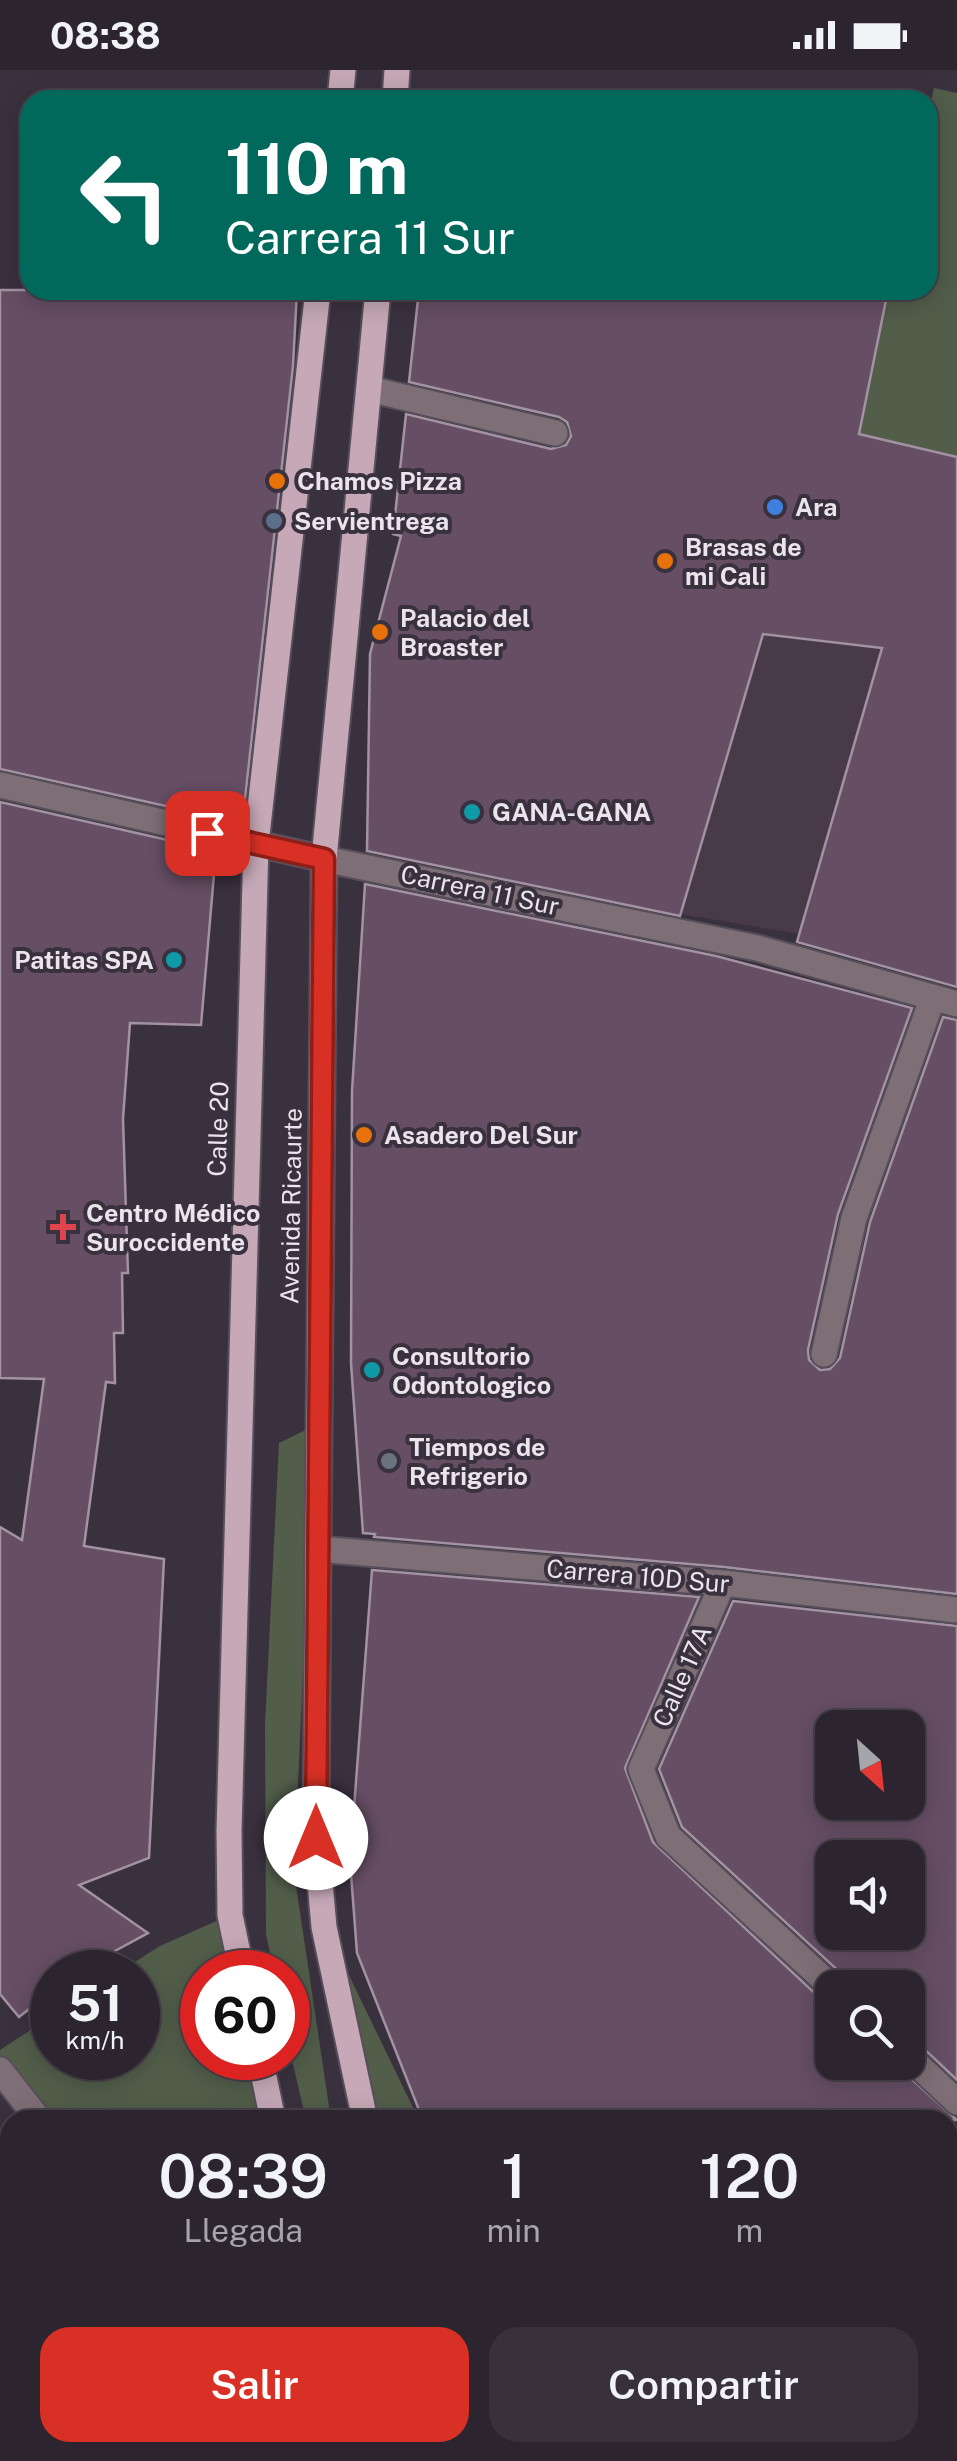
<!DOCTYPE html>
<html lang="es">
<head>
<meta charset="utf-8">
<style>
	:root { --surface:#2c252f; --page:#38313b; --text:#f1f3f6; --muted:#a6a5aa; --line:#48424b; --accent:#d93025 }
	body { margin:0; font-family:"Public Sans",sans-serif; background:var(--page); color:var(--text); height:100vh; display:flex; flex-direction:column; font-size:38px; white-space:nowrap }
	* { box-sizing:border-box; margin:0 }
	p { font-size:32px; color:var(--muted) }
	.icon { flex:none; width:55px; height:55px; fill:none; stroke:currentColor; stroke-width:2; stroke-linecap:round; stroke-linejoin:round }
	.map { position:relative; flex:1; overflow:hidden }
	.drawer { position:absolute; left:0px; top:2040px; width:958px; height:352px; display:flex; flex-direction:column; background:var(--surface); border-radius:30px 30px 0 0; box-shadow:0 5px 25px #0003,0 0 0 2px var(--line) }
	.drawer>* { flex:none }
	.top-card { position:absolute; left:20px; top:20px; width:918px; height:210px; border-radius:30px; box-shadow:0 5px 25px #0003,0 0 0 2px var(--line); background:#00695c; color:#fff; overflow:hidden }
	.needle { width:65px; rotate:153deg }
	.fabs { position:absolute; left:815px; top:1640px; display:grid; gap:20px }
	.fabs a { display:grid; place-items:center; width:110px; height:110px; border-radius:20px; background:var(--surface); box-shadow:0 5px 25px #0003,0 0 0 2px var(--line); font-size:50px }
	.speed { position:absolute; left:30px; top:1880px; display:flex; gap:20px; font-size:50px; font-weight:700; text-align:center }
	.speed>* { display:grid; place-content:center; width:130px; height:130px; border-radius:50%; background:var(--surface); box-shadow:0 5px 25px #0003,0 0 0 2px var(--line); line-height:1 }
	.speed small { font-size:25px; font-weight:400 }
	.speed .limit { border:15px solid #d22; background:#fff; color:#111 }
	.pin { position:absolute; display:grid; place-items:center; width:85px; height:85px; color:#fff; margin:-42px; border-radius:20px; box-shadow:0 5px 15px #0006 }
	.me { position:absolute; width:110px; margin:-55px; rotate:0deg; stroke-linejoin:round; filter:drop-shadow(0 0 8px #0008) }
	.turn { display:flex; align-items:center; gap:35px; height:210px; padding:0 40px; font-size:45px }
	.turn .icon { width:130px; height:130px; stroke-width:2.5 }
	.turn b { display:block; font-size:70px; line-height:85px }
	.eta { display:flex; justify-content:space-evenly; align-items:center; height:170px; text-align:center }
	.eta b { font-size:60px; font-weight:600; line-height:70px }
	.cta { display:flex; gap:20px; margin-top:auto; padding:20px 40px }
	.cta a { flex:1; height:115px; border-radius:30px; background:var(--accent); color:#fff; font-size:40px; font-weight:600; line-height:115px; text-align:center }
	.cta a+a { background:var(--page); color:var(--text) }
	.status { display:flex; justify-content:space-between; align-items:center; height:70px; padding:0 50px; background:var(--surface); direction:ltr }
	.status svg { height:28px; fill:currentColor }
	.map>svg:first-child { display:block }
	.education { fill:#483a48 }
	.green { fill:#525d4a }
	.building { fill:#664e65; stroke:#a392a2; stroke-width:2.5; fill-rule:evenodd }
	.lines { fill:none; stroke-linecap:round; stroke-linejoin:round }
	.minor-casing { stroke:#564e5b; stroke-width:29 }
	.major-casing { stroke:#564e5b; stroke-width:29 }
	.minor { stroke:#7e6f76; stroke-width:25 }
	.major { stroke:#c6a8b7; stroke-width:25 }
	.route-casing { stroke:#8d1f18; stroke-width:25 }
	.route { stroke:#d93025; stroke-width:18 }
	.food-dot { fill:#e8710a; stroke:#3a313f; stroke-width:4 }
	.shop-dot { fill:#3f7fe0; stroke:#3a313f; stroke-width:4 }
	.service-dot { fill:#5c6f8a; stroke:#3a313f; stroke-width:4 }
	.culture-dot { fill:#0f9aa8; stroke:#3a313f; stroke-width:4 }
	.health-dot { fill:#e0444e; stroke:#3a313f; stroke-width:4 }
	.worship-dot { fill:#6b7280; stroke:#3a313f; stroke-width:4 }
	.labels { text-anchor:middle; stroke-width:8; stroke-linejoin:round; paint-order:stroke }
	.poi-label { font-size:25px; font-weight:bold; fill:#eae4ed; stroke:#3a313f; text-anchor:start }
	.street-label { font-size:25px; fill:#eae4ed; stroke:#3a313f }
</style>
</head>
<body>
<div class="status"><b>08:38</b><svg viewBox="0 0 49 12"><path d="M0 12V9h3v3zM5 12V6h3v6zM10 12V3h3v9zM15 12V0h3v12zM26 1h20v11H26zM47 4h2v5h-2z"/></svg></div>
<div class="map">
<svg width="957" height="2391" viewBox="0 0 957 2391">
	<rect width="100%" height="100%" fill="#3a313f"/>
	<path class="education" d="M763 564 882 578 799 864 681 844Z
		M10 2213V2382H236L242 2391H0V2231Z"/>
	<path class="green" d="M934 18 957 23V387L859 364 888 220H928V45Z
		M314 1356 294 1802 331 2050H306L288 1973V1902H274L266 1864 265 1654 279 1373Z
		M230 1845 242 1902H202V1988H260L273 2050H28L0 2004V1980L52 1946V1988H138V1902H119L160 1876Z
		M326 1858 419 2050H371Z
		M512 2382 522 2391H242L236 2383Z
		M685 2383H920L910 2391H693Z"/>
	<path class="building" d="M0 220H297L293 296 244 738 221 733 219 748 0 699Z
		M419 220H888L859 364 957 387V917L797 872 882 578 763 564 680 846 367 781 370 584 401 466 393 464 406 344 551 379 566 375 571 366 567 352 559 347 409 312Z
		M0 732 216 781 201 955 130 953 123 1049 128 1203H122L123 1263H114L115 1313 106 1312 84 1476 164 1489 149 1788 79 1815 148 1863 76 1902H52V1921L19 1947 0 1924V1457L22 1470 44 1309 0 1308Z
		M365 814 716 886 912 938 838 1144 808 1280 809 1290 820 1300 830 1299 840 1288 870 1152 943 947 957 950V1524L724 1497 374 1467 375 1464 363 1463 351 1293 352 1021Z
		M372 1500 699 1527 625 1698 653 1772 822 1930 832 1934V1992H893L957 2050H423L357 1883 350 1791Z
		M733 1531 957 1556V2010L919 1974 908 1970V1918H849L844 1906 682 1757 659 1699ZM832 1658H908V1732H832ZM832 1788H908V1862H832Z"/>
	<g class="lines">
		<g class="minor-casing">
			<path id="minor" d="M369 319 555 363
				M0 715 324 789 757 878 957 934
				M824 1284 854 1148 933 927
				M318 1479 723 1513 957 1540
				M723 1513 641 1699 668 1766 833 1918
				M908 1986 957 2032
				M0 2000 39 2050
				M0 2223 10 2206
				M292 2382 299 2391"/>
		</g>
		<g class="major-casing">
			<path id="major" d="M340 30 343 0
				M395 30 397 0
				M242 1902 230 1845 229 1761 256 774 318 220
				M260 1988 273 2050
				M365 2050 324 1857 316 1768 318 1479 324 789 378 220
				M540 2382 548 2391
				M669 2382 677 2391"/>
		</g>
		<use href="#minor" class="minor"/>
		<use href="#major" class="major"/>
	</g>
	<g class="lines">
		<g class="route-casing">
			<path id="route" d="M207 763 324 789 316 1768"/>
		</g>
		<use href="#route" class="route"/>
	</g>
	<g class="food-dot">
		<circle cx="277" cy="411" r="10"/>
		<circle cx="665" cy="491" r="10"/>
		<circle cx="380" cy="562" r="10"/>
		<circle cx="364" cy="1065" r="10"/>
	</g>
	<circle class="shop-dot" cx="775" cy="437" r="10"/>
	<circle class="service-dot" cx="274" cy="451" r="10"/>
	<g class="culture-dot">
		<circle cx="472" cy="742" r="10"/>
		<circle cx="174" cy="890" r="10"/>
		<circle cx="372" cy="1300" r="10"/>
	</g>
	<path class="health-dot" d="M58 1142h10v10h10v10h-10v10h-10v-10h-10v-10h10z"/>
	<circle class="worship-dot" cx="389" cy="1391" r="10"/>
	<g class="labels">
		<g class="poi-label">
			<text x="297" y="420">Chamos Pizza</text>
			<text x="795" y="446">Ara</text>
			<text x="294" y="460">Servientrega</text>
			<text x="685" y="486">Brasas de<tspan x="685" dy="29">mi Cali</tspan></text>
			<text x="400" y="557">Palacio del<tspan x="400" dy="29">Broaster</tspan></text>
			<text x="492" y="751">GANA-GANA</text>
			<text x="154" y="899" text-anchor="end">Patitas SPA</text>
			<text x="384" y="1074">Asadero Del Sur</text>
			<text x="86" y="1152">Centro Médico<tspan x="86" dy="29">Suroccidente</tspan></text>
			<text x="392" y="1295">Consultorio<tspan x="392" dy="29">Odontologico</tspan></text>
			<text x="409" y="1386">Tiempos de<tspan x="409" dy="29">Refrigerio</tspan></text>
		</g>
		<g class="street-label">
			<text transform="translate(480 820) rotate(12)" y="9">Carrera 11 Sur</text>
			<text transform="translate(218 1059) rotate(-88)" y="9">Calle 20</text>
			<text transform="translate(291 1136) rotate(-89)" y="9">Avenida Ricaurte</text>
			<text transform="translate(638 1506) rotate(5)" y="9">Carrera 10D Sur</text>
			<text transform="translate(682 1606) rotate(-66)" y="9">Calle 17A</text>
		</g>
	</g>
</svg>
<div class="fabs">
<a><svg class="needle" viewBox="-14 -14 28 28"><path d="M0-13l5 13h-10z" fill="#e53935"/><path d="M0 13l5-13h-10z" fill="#a6a5aa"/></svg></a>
<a><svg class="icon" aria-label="sound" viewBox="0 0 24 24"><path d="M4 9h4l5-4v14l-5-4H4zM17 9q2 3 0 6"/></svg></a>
<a><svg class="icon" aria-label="search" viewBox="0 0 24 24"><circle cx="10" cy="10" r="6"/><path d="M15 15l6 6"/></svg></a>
</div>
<div class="speed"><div>51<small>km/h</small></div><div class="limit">60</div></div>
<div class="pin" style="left:207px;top:763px;background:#d93025"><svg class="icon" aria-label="arrive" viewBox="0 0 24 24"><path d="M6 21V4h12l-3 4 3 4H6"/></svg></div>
<svg class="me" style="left:316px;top:1768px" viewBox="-20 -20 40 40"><circle r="19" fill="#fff"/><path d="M0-13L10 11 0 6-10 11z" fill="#d93025"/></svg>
<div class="top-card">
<div class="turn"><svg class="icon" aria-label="left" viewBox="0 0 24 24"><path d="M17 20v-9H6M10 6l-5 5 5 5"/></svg><div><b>110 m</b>Carrera 11 Sur</div></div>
</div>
<section class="drawer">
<div class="eta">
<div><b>08:39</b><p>Llegada</p></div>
<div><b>1</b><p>min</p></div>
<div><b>120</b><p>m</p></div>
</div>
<div class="cta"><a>Salir</a><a>Compartir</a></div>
</section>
</div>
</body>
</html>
